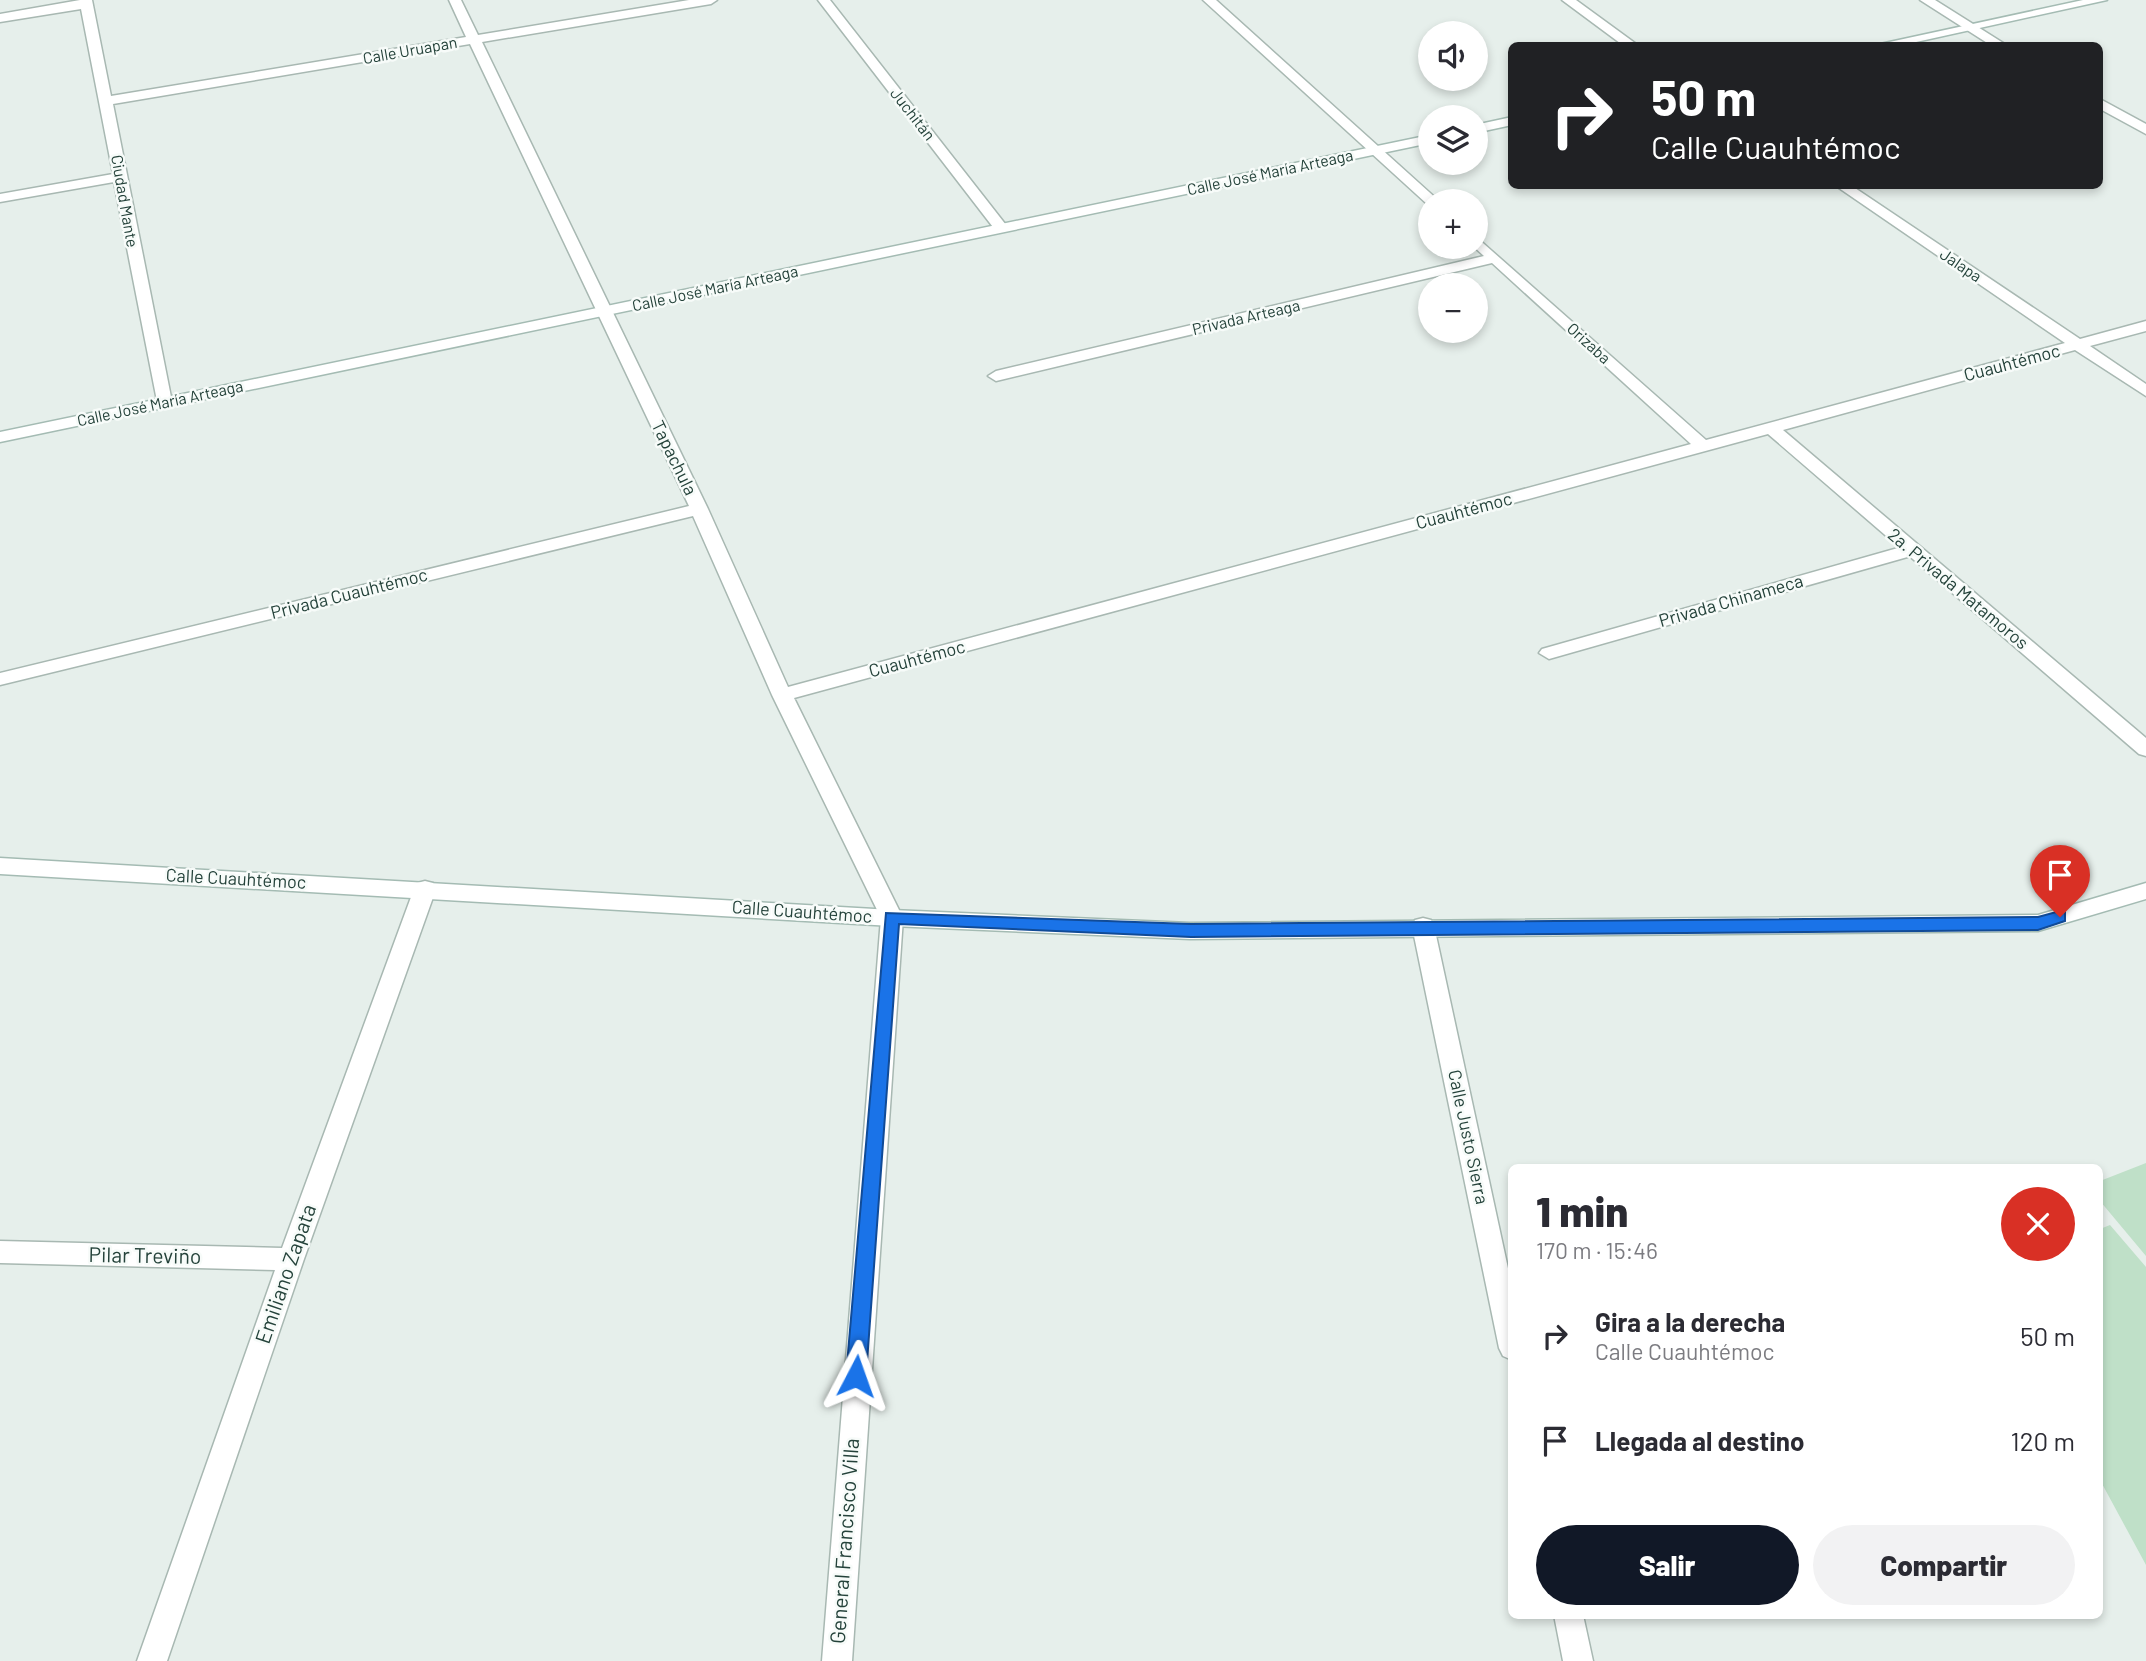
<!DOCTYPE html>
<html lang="es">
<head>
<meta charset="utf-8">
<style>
	:root { --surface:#fff; --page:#f2f2f3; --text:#2b2b33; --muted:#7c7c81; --accent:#111827 }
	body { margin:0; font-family:Barlow,sans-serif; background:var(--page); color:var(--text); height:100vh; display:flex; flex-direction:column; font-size:26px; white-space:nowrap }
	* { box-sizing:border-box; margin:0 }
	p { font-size:23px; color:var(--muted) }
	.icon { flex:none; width:38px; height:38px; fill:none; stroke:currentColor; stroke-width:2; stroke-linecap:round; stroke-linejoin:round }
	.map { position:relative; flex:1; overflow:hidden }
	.details { position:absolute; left:1508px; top:1164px; width:595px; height:455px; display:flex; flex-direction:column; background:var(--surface); border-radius:10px; box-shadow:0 4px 10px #0003 }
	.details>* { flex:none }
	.banner { position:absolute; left:1508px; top:42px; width:595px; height:147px; border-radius:10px; box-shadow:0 4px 10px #0003; background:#202124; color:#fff; overflow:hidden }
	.tools { position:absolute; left:1418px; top:21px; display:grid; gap:14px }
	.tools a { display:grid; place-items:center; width:70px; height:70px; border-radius:50%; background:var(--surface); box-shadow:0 4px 10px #0003; font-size:35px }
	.pin { position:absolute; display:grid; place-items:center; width:60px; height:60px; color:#fff; margin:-72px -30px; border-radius:50% 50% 50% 0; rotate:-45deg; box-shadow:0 0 7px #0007 }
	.pin .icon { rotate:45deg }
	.me { position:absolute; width:77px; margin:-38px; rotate:4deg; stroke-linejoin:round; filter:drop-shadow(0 0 5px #0008) }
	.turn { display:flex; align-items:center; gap:24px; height:147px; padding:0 28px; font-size:32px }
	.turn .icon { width:91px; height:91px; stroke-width:2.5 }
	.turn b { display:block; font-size:49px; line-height:60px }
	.round { display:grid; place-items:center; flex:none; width:74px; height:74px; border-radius:37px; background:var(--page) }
	.head { display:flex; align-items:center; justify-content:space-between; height:119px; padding:0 28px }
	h1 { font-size:42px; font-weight:800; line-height:52px }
	.cta { display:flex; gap:14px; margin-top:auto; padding:14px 28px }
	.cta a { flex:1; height:80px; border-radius:42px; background:var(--accent); color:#fff; font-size:28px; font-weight:800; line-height:80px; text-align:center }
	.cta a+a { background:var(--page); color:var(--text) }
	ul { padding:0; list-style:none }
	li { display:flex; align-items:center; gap:21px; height:105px; padding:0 28px }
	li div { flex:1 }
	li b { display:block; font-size:26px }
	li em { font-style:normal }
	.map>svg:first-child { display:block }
	.green { fill:#bfe0c8 }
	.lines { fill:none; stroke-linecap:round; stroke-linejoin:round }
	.lane-casing { stroke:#a8b8b2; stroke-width:3 }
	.street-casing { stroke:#a8b8b2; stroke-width:3 }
	.secondary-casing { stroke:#a4bbb3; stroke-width:3 }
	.lane { fill:#fff; fill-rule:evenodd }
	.street { fill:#fff; fill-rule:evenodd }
	.secondary { fill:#fff; fill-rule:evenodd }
	.route { fill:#1a73e8; stroke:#114b97; stroke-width:2 }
	.labels { text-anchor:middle; stroke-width:5; stroke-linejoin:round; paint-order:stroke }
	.far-street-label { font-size:16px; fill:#24423a; stroke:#f7fbf9 }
	.street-label { font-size:18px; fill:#24423a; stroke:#f7fbf9 }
	.near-street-label { font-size:21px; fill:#24423a; stroke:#f7fbf9 }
</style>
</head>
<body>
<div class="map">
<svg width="2146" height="1661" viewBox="0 0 2146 1661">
	<rect width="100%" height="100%" fill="#e6efeb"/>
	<path class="green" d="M2146 1163V1256L2100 1201V1181Z
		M2110 1225 2146 1267V1565L2100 1480V1229Z"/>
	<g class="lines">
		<g class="lane-casing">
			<path id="lane" d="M1912 544 1918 546 1921 550 1918 554 1549 659 1539 653 1542 649Z"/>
		</g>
		<g class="street-casing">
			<path id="street" d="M80 0H92L111 96 466 37 449 0H461L478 35 689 0H717L711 4 482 42 708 509 788 687 1691 444 1492 263 996 381 988 376 996 371 1484 256 1474 247 1475 236 1706 440 2065 343 1836 186H1852L2080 339 2146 321V331L2090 346 2146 384V396L2075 350 1783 430 2146 738V756L2139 754 1768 434 794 698 903 918 852 1661H822L881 918 772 695 693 516 0 685V673L689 506 470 44 113 104 172 402 170 406H158L114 182 0 202V194L113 174 81 9 0 22V14Z
				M818 0H830L1006 225V231H996Z
				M1203 0H1216L1439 201 1427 204Z
				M1562 0H1576L1639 46H1624Z
				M1920 0H1935L2008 46H1992Z
				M2100 99 2146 124V134L2100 109Z
				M425 881 433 883 436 889 304 1259 167 1661H137L275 1270 0 1263V1241L282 1248 414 889 417 883Z
				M1423 918 1431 920 1434 926 1512 1287V1360L1503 1356 1499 1348 1412 926 1415 920Z
				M1554 1615H1583L1593 1661H1563Z"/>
		</g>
		<g class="secondary-casing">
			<path id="secondary" d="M2083 0H2107L1898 46H1871Z
				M1512 117V125L1475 133V125Z
				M1430 135V143L0 442V432Z
				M0 858 892 910 1190 923 2038 915 2146 883V899L2038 931 1190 939 892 926 0 874Z"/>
		</g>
		<use href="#lane" class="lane"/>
		<use href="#street" class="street"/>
		<use href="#secondary" class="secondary"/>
	</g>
	<path class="route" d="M2060 911 2065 912V921L2038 930 1191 937 899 924 866 1376 863 1383 856 1385 849 1383 846 1376 886 913 1191 924 2038 917Z"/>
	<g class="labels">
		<g class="far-street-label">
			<text transform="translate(410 50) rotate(-10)" y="6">Calle Uruapan</text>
			<text transform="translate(913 114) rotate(52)" y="6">Juchitán</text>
			<text transform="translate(1270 172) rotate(-12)" y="6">Calle José María Arteaga</text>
			<text transform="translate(125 201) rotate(80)" y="6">Ciudad Mante</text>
			<text transform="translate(1961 265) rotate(34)" y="6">Jalapa</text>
			<text transform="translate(715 288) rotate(-12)" y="6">Calle José María Arteaga</text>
			<text transform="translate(1246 317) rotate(-13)" y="6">Privada Arteaga</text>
			<text transform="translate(1589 343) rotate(42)" y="6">Orizaba</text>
			<text transform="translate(160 403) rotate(-12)" y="6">Calle José María Arteaga</text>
		</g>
		<g class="street-label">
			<text transform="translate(2012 363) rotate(-15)" y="6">Cuauhtémoc</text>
			<text transform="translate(674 458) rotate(64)" y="6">Tapachula</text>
			<text transform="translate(1464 511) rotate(-15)" y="6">Cuauhtémoc</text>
			<text transform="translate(1958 589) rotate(40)" y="6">2a. Privada Matamoros</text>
			<text transform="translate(349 594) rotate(-14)" y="6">Privada Cuauhtémoc</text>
			<text transform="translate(1731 601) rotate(-16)" y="6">Privada Chinameca</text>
			<text transform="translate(917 659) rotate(-15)" y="6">Cuauhtémoc</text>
			<text transform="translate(236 879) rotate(3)" y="6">Calle Cuauhtémoc</text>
			<text transform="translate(802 912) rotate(4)" y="6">Calle Cuauhtémoc</text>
			<text transform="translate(1468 1137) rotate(78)" y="6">Calle Justo Sierra</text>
		</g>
		<g class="near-street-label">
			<text transform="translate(145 1256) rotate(1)" y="7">Pilar Treviño</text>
			<text transform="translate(286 1274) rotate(-71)" y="7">Emiliano Zapata</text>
			<text transform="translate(845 1541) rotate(-86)" y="7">General Francisco Villa</text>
		</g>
	</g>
</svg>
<div class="tools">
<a><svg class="icon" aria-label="sound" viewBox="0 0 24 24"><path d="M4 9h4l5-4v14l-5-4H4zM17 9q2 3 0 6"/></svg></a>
<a><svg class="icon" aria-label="layers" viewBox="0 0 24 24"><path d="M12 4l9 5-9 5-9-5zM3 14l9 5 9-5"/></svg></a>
<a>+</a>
<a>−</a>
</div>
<div class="pin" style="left:2060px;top:917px;background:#d93025"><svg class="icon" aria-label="arrive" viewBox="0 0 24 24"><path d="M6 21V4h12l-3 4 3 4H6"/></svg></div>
<svg class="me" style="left:856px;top:1376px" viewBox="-20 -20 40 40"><path d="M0-17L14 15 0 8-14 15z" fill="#1a73e8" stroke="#fff" stroke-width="4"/></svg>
<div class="banner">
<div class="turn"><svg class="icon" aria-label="right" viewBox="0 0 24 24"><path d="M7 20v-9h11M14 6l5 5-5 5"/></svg><div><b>50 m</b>Calle Cuauhtémoc</div></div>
</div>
<section class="details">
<div class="head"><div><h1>1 min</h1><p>170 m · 15:46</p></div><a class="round" style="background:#d93025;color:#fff"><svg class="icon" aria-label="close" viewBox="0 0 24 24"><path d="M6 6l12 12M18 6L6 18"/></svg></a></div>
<ul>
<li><svg class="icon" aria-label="right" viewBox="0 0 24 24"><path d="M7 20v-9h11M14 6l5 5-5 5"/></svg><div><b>Gira a la derecha</b><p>Calle Cuauhtémoc</p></div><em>50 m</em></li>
<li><svg class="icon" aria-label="arrive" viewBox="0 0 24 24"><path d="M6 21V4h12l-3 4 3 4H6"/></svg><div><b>Llegada al destino</b></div><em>120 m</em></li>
</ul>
<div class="cta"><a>Salir</a><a>Compartir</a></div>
</section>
</div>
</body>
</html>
